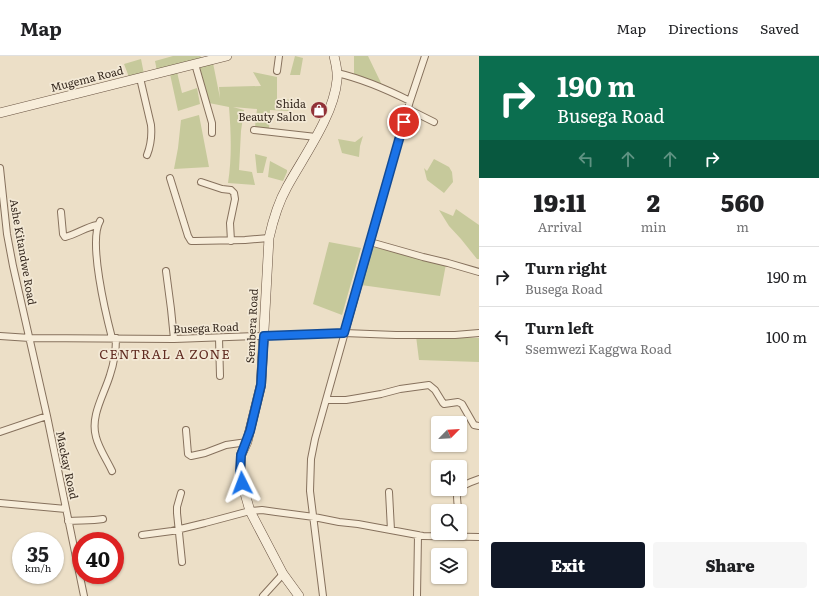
<!DOCTYPE html>
<html lang="en">
<head>
<meta charset="utf-8">
<style>
	:root { --surface:#fff; --page:#f6f6f6; --text:#202124; --muted:#757577; --line:#e0e0e0; --accent:#111827 }
	body { margin:0; font-family:Literata,serif; background:var(--page); color:var(--text); height:100vh; display:flex; flex-direction:column; font-size:15px; white-space:nowrap }
	* { box-sizing:border-box; margin:0 }
	p { font-size:13px; color:var(--muted) }
	.icon { flex:none; width:22px; height:22px; fill:none; stroke:currentColor; stroke-width:2; stroke-linecap:round; stroke-linejoin:round }
	.map { position:relative; flex:1; overflow:hidden }
	.drawer { display:flex; flex-direction:column; background:var(--surface); width:340px }
	.drawer>* { flex:none }
	.top-card { background:#0b6e4f; color:#fff; overflow:hidden }
	.needle { width:26px; rotate:66deg }
	.buttons { position:absolute; left:431px; top:360px; display:grid; gap:8px }
	.buttons a { display:grid; place-items:center; width:36px; height:36px; border-radius:4px; background:var(--surface); box-shadow:0 1px 3px #0004; font-size:20px }
	.speed { position:absolute; left:12px; top:476px; display:flex; gap:8px; font-size:20px; font-weight:700; text-align:center }
	.speed>* { display:grid; place-content:center; width:52px; height:52px; border-radius:50%; background:var(--surface); box-shadow:0 1px 3px #0004; line-height:1 }
	.speed small { font-size:10px; font-weight:400 }
	.speed .limit { border:6px solid #d22; background:#fff; color:#111 }
	.pin { position:absolute; display:grid; place-items:center; width:34px; height:34px; color:#fff; margin:-17px; border:2px solid #fff; border-radius:50%; box-shadow:0 1px 4px #0007 }
	.me { position:absolute; width:44px; margin:-22px; rotate:357deg; stroke-linejoin:round; filter:drop-shadow(0 0 3px #0008) }
	.turn { display:flex; align-items:center; gap:14px; height:84px; padding:0 12px; font-size:18px }
	.turn .icon { width:52px; height:52px; stroke-width:2.5 }
	.turn b { display:block; font-size:28px; line-height:34px }
	.lanes { display:flex; align-items:center; height:38px; padding:0 12px; background:#0003; justify-content:center; gap:20px; direction:ltr }
	.lanes .off { opacity:.35 }
	.eta { display:flex; justify-content:space-evenly; align-items:center; height:68px; text-align:center }
	.eta b { font-size:24px; font-weight:800; line-height:28px }
	.button { display:flex; gap:8px; margin-top:auto; padding:8px 12px }
	.button a { flex:1; height:46px; border-radius:4px; background:var(--accent); color:#fff; font-size:16px; font-weight:800; line-height:46px; text-align:center }
	.button a+a { background:var(--page); color:var(--text) }
	ul { padding:0; list-style:none }
	li { display:flex; align-items:center; gap:12px; height:60px; padding:0 12px; border-top:1px solid var(--line) }
	li div { flex:1 }
	li b { display:block; font-size:15px }
	li em { font-style:normal }
	header { display:flex; align-items:center; gap:24px; box-sizing:border-box; height:56px; padding:0 20px; background:var(--surface); border-bottom:1px solid var(--line) }
	header strong { font-size:19px }
	nav { display:flex; gap:22px; margin-inline-start:auto; font-size:14px }
	main { display:flex; flex:1; min-height:0 }
	.map>svg:first-child { display:block }
	.green { fill:#c6c99b }
	.lines { fill:none; stroke-linecap:round; stroke-linejoin:round }
	.street-casing { stroke:#86715d; stroke-width:8 }
	.secondary-casing { stroke:#685241; stroke-width:10 }
	.street { stroke:#f7edda; stroke-width:6 }
	.secondary { stroke:#f7edda; stroke-width:9 }
	.route-casing { stroke:#114b97; stroke-width:10 }
	.route { stroke:#1a73e8; stroke-width:7 }
	.labels { text-anchor:middle; stroke-width:3.5; stroke-linejoin:round; paint-order:stroke }
	.street-label { font-size:11px; fill:#372a20; stroke:#f3e9d6 }
	.poi-label { font-size:11px; fill:#372a20; stroke:#f3e9d6; text-anchor:end }
	.quarter-label { font-size:13px; letter-spacing:1px; fill:#612c22; stroke:#f3e9d6 }
</style>
</head>
<body>
<header>
<strong>Map</strong>
<nav><a>Map</a><a>Directions</a><a>Saved</a></nav>
</header>
<main>
<div class="map">
<svg width="479" height="540" viewBox="0 0 479 540">
	<rect width="100%" height="100%" fill="#ecdfc7"/>
	<path class="green" d="M173 0H200L202 2 157 15 155 5Z
		M295 0 303 2 300 19H290Z
		M354 0H368L382 29 354 19Z
		M141 3 144 18 129 21 124 8Z
		M213 7 220 42 219 31 261 30 253 16 277 21V51L280 43 293 44 289 55 270 54 269 74 255 71 257 53 233 51 244 54 241 75 239 114 252 116 255 129 228 127C232 102 231 76 229 51L209 47 198 8Z
		M177 16 182 37 197 32 200 48 178 55 170 18Z
		M199 59 209 111 174 113 178 92 181 64Z
		M363 80 360 90 359 101 342 97 338 83 355 86Z
		M255 98 267 101 263 117H257Z
		M434 103 449 111 452 116 453 126 444 137 427 124 424 112 427 115Z
		M270 105 287 114V116L283 125 268 121Z
		M456 153 479 169V203H477L461 183 449 170 439 154 453 160Z
		M329 186 361 192 342 259 313 248Z
		M373 191 446 208 440 240 361 229Z
		M416 280 479 282V306L419 304Z"/>
	<g class="lines">
		<g class="street-casing">
			<path id="street" d="M195 8 212 67V77
				M277 15 279 0
				M337 17C363 23 386 33 410 45
				M140 22 151 69C152 80 151 89 147 99
				M408 53 434 66
				M254 74 316 81
				M0 112 7 178 13 210 47 360 84 540
				M170 122 188 180 191 185H195L245 184 269 182
				M201 126 222 133 231 134 234 137 235 143 230 167 231 185
				M61 156 63 178 65 181C77 178 86 171 97 169
				M100 165C88 185 106 259 112 282
				M370 186 423 201 448 207 479 216
				M166 215 171 253 174 283
				M0 280 30 282 174 283 344 277 396 279H455L479 277
				M219 282 220 320
				M326 344H346L358 342 381 338 400 333 429 329 435 334 443 347 444 348 458 346 462 348 474 369 479 370
				M186 374 188 398 191 400 205 397 226 389 247 386
				M0 376 47 360
				M112 415C107 404 99 393 96 381 90 360 104 339 110 319 114 307 116 295 116 282
				M389 436 391 474
				M181 437 177 451V457L182 506
				M0 447 66 453
				M459 455C458 451 457 446 457 441 458 430 470 426 479 423
				M68 465C80 464 91 465 103 463
				M142 479 172 475 205 467 250 455 262 454 276 456 314 461 339 466 358 468 423 480 479 481
				M263 540 283 518
				M323 540 310 435 311 403 315 383 410 45 425 0
				M417 540 418 479"/>
		</g>
		<g class="secondary-casing">
			<path id="secondary" d="M0 57 227 0
				M299 540 283 518 250 455 242 427 241 416V399L247 386 261 329 269 182C273 164 278 147 287 131 304 100 334 59 337 24 338 16 336 8 334 0"/>
		</g>
		<use href="#street" class="street"/>
		<use href="#secondary" class="secondary"/>
	</g>
	<g class="lines">
		<g class="route-casing">
			<path id="route" d="M242 427 240 416 241 399 250 375 261 329 264 280 344 277 404 66"/>
		</g>
		<use href="#route" class="route"/>
	</g>
	<defs>
		<g id="shop-disc" transform="scale(0.9)"><circle r="9.5" fill="#913137" stroke="#f3e9d6"/><path d="M-5-2.5h2.3a2.7 3.5 0 0 1 5.4 0H5L5.5 6h-11ZM-1.5-2.5h3a1.5 2.3 0 0 0-3 0Z" fill="#fff"/></g>
	</defs>
	<g fill-rule="evenodd">
		<use href="#shop-disc" x="319" y="54"/>
	</g>
	<g class="labels">
		<g class="street-label">
			<text transform="translate(87 23) rotate(-14)" y="4">Mugema Road</text>
			<text transform="translate(23 196) rotate(80)" y="4">Ashe Kitandwe Road</text>
			<text transform="translate(252 270) rotate(-87)" y="4">Sembera Road</text>
			<text transform="translate(206 272) rotate(-2)" y="4">Busega Road</text>
			<text transform="translate(67 409) rotate(78)" y="4">Mackay Road</text>
		</g>
		<g class="poi-label">
			<text x="306" y="52">Shida<tspan x="306" dy="13">Beauty Salon</tspan></text>
		</g>
		<g class="quarter-label">
			<text x="165" y="303">CENTRAL A ZONE</text>
		</g>
	</g>
</svg>
<div class="buttons">
<a><svg class="needle" viewBox="-14 -14 28 28"><path d="M0-13l5 13h-10z" fill="#e53935"/><path d="M0 13l5-13h-10z" fill="#757577"/></svg></a>
<a><svg class="icon" aria-label="sound" viewBox="0 0 24 24"><path d="M4 9h4l5-4v14l-5-4H4zM17 9q2 3 0 6"/></svg></a>
<a><svg class="icon" aria-label="search" viewBox="0 0 24 24"><circle cx="10" cy="10" r="6"/><path d="M15 15l6 6"/></svg></a>
<a><svg class="icon" aria-label="layers" viewBox="0 0 24 24"><path d="M12 4l9 5-9 5-9-5zM3 14l9 5 9-5"/></svg></a>
</div>
<div class="speed"><div>35<small>km/h</small></div><div class="limit">40</div></div>
<div class="pin" style="left:404px;top:66px;background:#d93025"><svg class="icon" aria-label="arrive" viewBox="0 0 24 24"><path d="M6 21V4h12l-3 4 3 4H6"/></svg></div>
<svg class="me" style="left:242px;top:427px" viewBox="-20 -20 40 40"><path d="M0-17L14 15 0 8-14 15z" fill="#1a73e8" stroke="#fff" stroke-width="4"/></svg>
</div>
<section class="drawer">
<div class="top-card">
<div class="turn"><svg class="icon" aria-label="right" viewBox="0 0 24 24"><path d="M7 20v-9h11M14 6l5 5-5 5"/></svg><div><b>190 m</b>Busega Road</div></div>
<div class="lanes"><svg class="icon off" aria-label="left" viewBox="0 0 24 24"><path d="M17 20v-9H6M10 6l-5 5 5 5"/></svg><svg class="icon off" aria-label="ahead" viewBox="0 0 24 24"><path d="M12 20V5M6 11l6-6 6 6"/></svg><svg class="icon off" aria-label="ahead" viewBox="0 0 24 24"><path d="M12 20V5M6 11l6-6 6 6"/></svg><svg class="icon" aria-label="right" viewBox="0 0 24 24"><path d="M7 20v-9h11M14 6l5 5-5 5"/></svg></div>
</div>
<div class="eta">
<div><b>19:11</b><p>Arrival</p></div>
<div><b>2</b><p>min</p></div>
<div><b>560</b><p>m</p></div>
</div>
<ul>
<li><svg class="icon" aria-label="right" viewBox="0 0 24 24"><path d="M7 20v-9h11M14 6l5 5-5 5"/></svg><div><b>Turn right</b><p>Busega Road</p></div><em>190 m</em></li>
<li><svg class="icon" aria-label="left" viewBox="0 0 24 24"><path d="M17 20v-9H6M10 6l-5 5 5 5"/></svg><div><b>Turn left</b><p>Ssemwezi Kaggwa Road</p></div><em>100 m</em></li>
</ul>
<div class="button"><a>Exit</a><a>Share</a></div>
</section>
</main>
</body>
</html>
